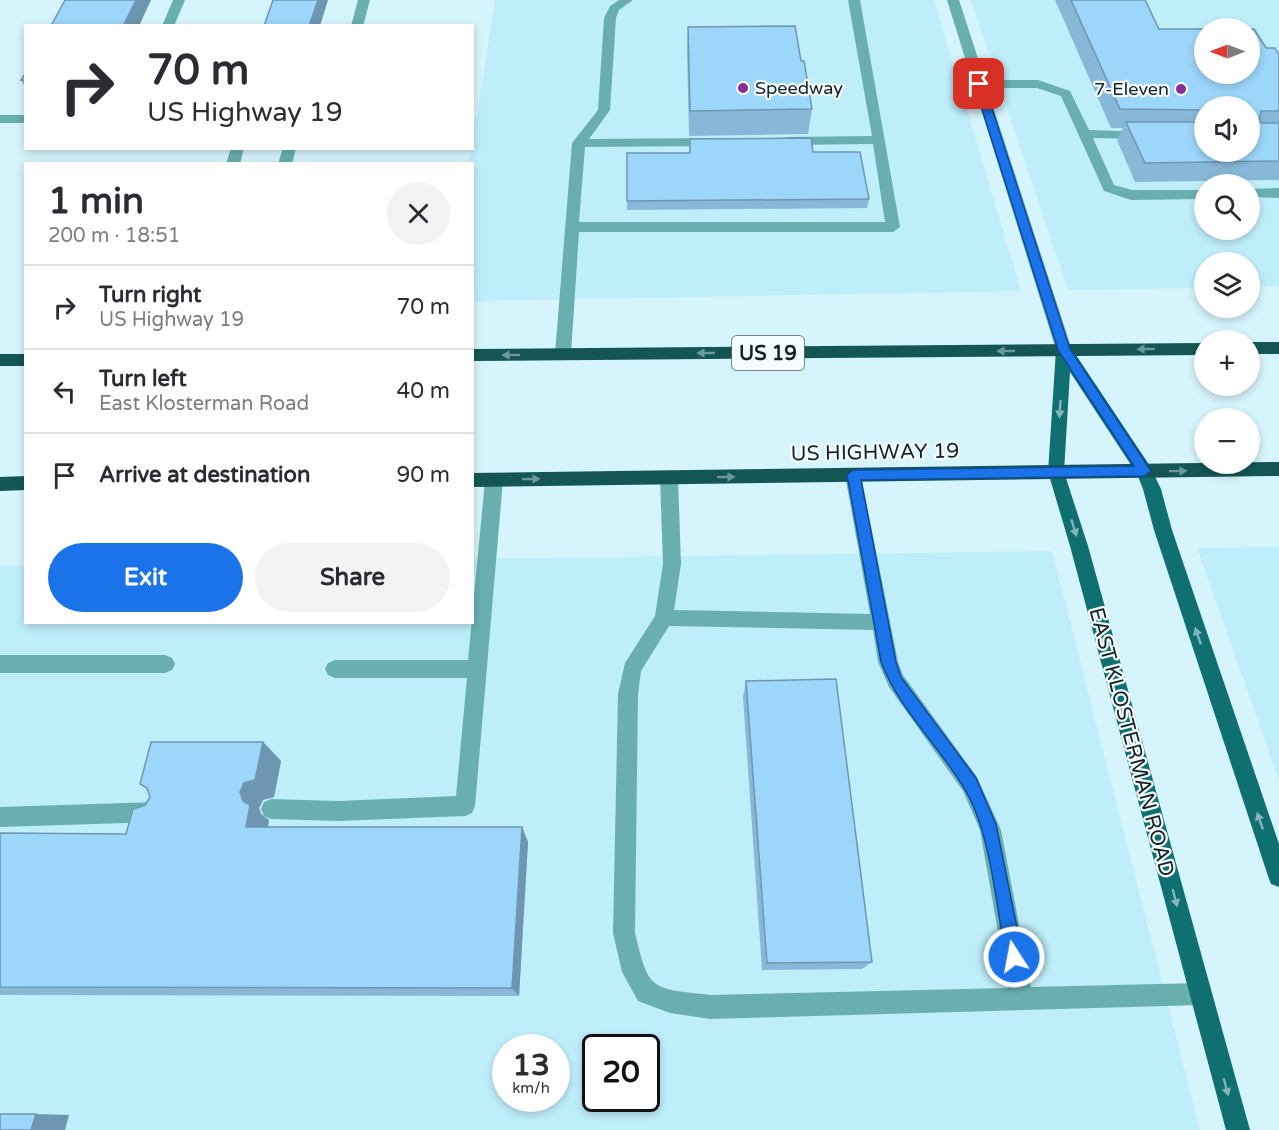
<!DOCTYPE html>
<html lang="en">
<head>
<meta charset="utf-8">
<style>
	:root { --surface:#fff; --page:#f2f2f3; --text:#2b2b33; --muted:#7c7c81; --line:#e1e1e2; --accent:#1a73e8 }
	body { margin:0; font-family:"Varela Round",sans-serif; background:var(--page); color:var(--text); height:100vh; display:flex; flex-direction:column; font-size:22px; white-space:nowrap }
	* { box-sizing:border-box; margin:0 }
	p { font-size:20px; color:var(--muted) }
	.icon { flex:none; width:33px; height:33px; fill:none; stroke:currentColor; stroke-width:2; stroke-linecap:round; stroke-linejoin:round }
	.map { position:relative; flex:1; overflow:hidden }
	.drawer { position:absolute; left:24px; top:162px; width:450px; height:462px; display:flex; flex-direction:column; background:var(--surface); border-radius:0px; box-shadow:0 3px 9px #0003 }
	.drawer>* { flex:none }
	.banner { position:absolute; left:24px; top:24px; width:450px; height:126px; border-radius:0px; box-shadow:0 3px 9px #0003; background:#fff; color:var(--text); overflow:hidden }
	.needle { width:39px; rotate:270deg }
	.buttons { position:absolute; left:1194px; top:18px; display:grid; gap:12px }
	.buttons a { display:grid; place-items:center; width:66px; height:66px; border-radius:50%; background:var(--surface); box-shadow:0 3px 9px #0003; font-size:30px }
	.speed { position:absolute; left:492px; top:1034px; display:flex; gap:12px; font-size:30px; font-weight:700; text-align:center }
	.speed>* { display:grid; place-content:center; width:78px; height:78px; border-radius:50%; background:var(--surface); box-shadow:0 3px 9px #0003; line-height:1 }
	.speed small { font-size:15px; font-weight:400 }
	.speed .limit { border:3px solid #111; border-radius:9px; background:#fff; color:#111 }
	.pin { position:absolute; display:grid; place-items:center; width:51px; height:51px; color:#fff; margin:-26px; border-radius:12px; box-shadow:0 3px 9px #0006 }
	.me { position:absolute; width:66px; margin:-33px; rotate:349deg; stroke-linejoin:round; filter:drop-shadow(0 0 4px #0008) }
	.turn { display:flex; align-items:center; gap:21px; height:126px; padding:0 24px; font-size:27px }
	.turn .icon { width:78px; height:78px; stroke-width:2.5 }
	.turn b { display:block; font-size:42px; line-height:51px }
	.round { display:grid; place-items:center; flex:none; width:63px; height:63px; border-radius:32px; background:var(--page) }
	.head { display:flex; align-items:center; justify-content:space-between; height:102px; padding:0 24px }
	h1 { font-size:36px; font-weight:700; line-height:45px }
	.cta { display:flex; gap:12px; margin-top:auto; padding:12px 24px }
	.cta a { flex:1; height:69px; border-radius:36px; background:var(--accent); color:#fff; font-size:24px; font-weight:700; line-height:69px; text-align:center }
	.cta a+a { background:var(--page); color:var(--text) }
	ul { padding:0; list-style:none }
	li { display:flex; align-items:center; gap:18px; height:84px; padding:0 24px; border-top:2px solid var(--line) }
	li div { flex:1 }
	li b { display:block; font-size:22px }
	li em { font-style:normal }
	.map>svg:first-child { display:block }
	.built { fill:#bfeefb; fill-rule:evenodd }
	.lines { fill:none; stroke-linecap:round; stroke-linejoin:round }
	.minor { fill:#69afaf; fill-rule:evenodd }
	.major { fill:#106f70; fill-rule:evenodd }
	.highway { fill:#145656; fill-rule:evenodd }
	.wall { fill:#87b8d8; fill-rule:evenodd }
	.shaded-wall { fill:#6e96b0 }
	.building { fill:#9dd6fb; stroke:#6e96b0; stroke-width:1.5 }
	.oneway { fill:#6e9899 }
	.oneway2 { fill:#82b6b7 }
	.route { fill:#1a73e8; stroke:#114b97; stroke-width:1.5 }
	.poi-dot { fill:#882c97; stroke:#f5fcfe; stroke-width:2 }
	.labels { text-anchor:middle; stroke-width:4.5; stroke-linejoin:round; paint-order:stroke }
	.far-poi-label { font-size:18px; fill:#142226; stroke:#f5fcfe; text-anchor:start }
	.shield { fill:#f5fcfe; stroke:#586367; stroke-width:1.5 }
	.shield-label { font-size:20px; font-weight:bold; fill:#142226 }
	.street-label { font-size:21px; fill:#142226; stroke:#f5fcfe }
</style>
</head>
<body>
<div class="map">
<svg width="1279" height="1130" viewBox="0 0 1279 1130">
	<rect width="100%" height="100%" fill="#d6f4fc"/>
	<path class="built" d="M495 0H934L1021 291 473 301 472 164H469V149L472 148 473 119 477 118Z
		M971 0H1279V286L1250 287V262H1204V288L1068 290ZM1204 28H1250V74H1204ZM1204 106H1250V152H1204ZM1204 184H1250V230H1204Z
		M1279 547V780L1197 548Z
		M1052 551 1200 1130H0V566L25 565 26 622H472L473 559ZM506 1047H556V1098H506ZM596 1047H646V1098H596Z"/>
	<g class="lines">
		<path class="minor" d="M173 0H185L174 26H162Z
			M358 0H370L363 26H351Z
			M619 0H633L619 10 616 18 610 110 589 139 712 138 719 142 712 146 585 147 579 222H885L873 144 787 145 780 141 787 137 872 136 848 0H860L900 227 893 232H579L571 354 569 358H557L555 354 572 143 598 110 604 18 610 6Z
			M947 0H959L985 80H1038L1070 91 1089 130 1148 132 1150 135 1143 139 1093 138 1114 185 1132 190H1204V199L1131 200 1104 191 1061 96 1037 88H987L1072 350 1070 354H1058L1056 350Z
			M0 115H26V123H0Z
			M231 148H244L240 164H226Z
			M283 148H296L292 164H278Z
			M1279 188V198L1250 197V189Z
			M853 468 859 470 861 475 898 662 903 675 977 777 1001 830 1031 987 1201 983 1209 986 1212 994 1209 1002 1201 1005 710 1019 670 1013 638 1001 622 972 613 933 618 694 625 663 655 616 663 564 660 478 663 473 669 471 675 473 678 478 681 564 674 610 870 614 845 475 847 470ZM669 626 873 630 878 662 889 687 963 791 980 830 1008 988 710 995C651 988 649 992 635 933L638 694 641 671Z
			M494 473 500 475 503 480 475 806 472 813 465 816 338 821 271 819 264 816 261 809 264 802 271 799 338 801 456 796 467 678H335L328 675 325 669 328 663 335 660H468L485 480 488 475Z
			M0 655H165L172 658 175 664 172 670 165 673H0Z
			M157 802 164 805 167 812 164 819 157 822 0 827V807Z"/>
		<path class="major" d="M1064 344 1070 346 1150 466 1161 489 1172 530 1279 844V887L1271 884 1268 876 1154 530 1143 489 1137 474 1070 372 1064 472 1088 546 1250 1130H1226L1070 546 1048 472 1056 350 1058 346Z"/>
		<path class="highway" d="M1250 342H1279V354H1250Z
			M1204 343V355L472 361V349Z
			M0 354H26V366H0Z
			M1279 462V476L472 487V473Z
			M26 476V490L0 491V477Z"/>
	</g>
	<path class="wall" d="M1055 0H1145L1159 29 1266 48 1279 55V180L1135 182 1117 140 1123 128H1111ZM1204 106H1250L1204 152Z
		M688 27 801 61 812 109 808 134 689 136 687 52Z
		M26 72V88L21 80Z
		M690 139 813 152 869 199 867 208 627 210V153H689Z
		M746 681 872 962 862 969 762 970 743 697Z
		M263 742 281 761 274 797 263 800 259 808 261 814 269 820 268 827H522L528 842 519 996 0 995V833L126 834 145 805 150 797 147 789 140 784Z"/>
	<path class="shaded-wall" d="M136 0H151L139 26H123Z
		M318 0H328L320 26H309Z
		M263 742 281 761 274 797 263 800 259 808 261 814 269 820 265 842 246 827 243 801 240 792Z
		M522 827 528 842 519 996 512 988Z
		M36 1114 69 1115 65 1130H31Z"/>
	<path class="building" d="M65 0H136L123 26H51Z
		M273 0H318L309 26H264Z
		M1071 0H1145L1159 29H1204V74H1250V29H1254L1266 48H1275L1279 55V111H1261L1259 121 1262 123H1279V161L1145 163 1126 122H1204V152H1250V106H1204V110L1120 109Z
		M795 26 801 61H804L812 109 690 111 688 27Z
		M26 72V80H21Z
		M811 138 813 152H860L869 199 627 201V153H690V139Z
		M836 679 872 962 767 963 746 681Z
		M151 742H263L255 780 244 783 240 792 243 801 250 805 246 827H522L512 988 0 987V833L126 834 133 809 145 805 150 797 147 788 140 784Z
		M0 1114H36L31 1130H0Z"/>
	<defs><path id="oneway-solid" d="M-6-.8H1V-3.2L6.5 0L1 3.2V.8H-6Z" transform="scale(1.5)"/></defs>
	<g class="oneway">
		<use href="#oneway-solid" transform="translate(1146 349) rotate(179)"/>
		<use href="#oneway-solid" transform="translate(1006 351) rotate(180)"/>
		<use href="#oneway-solid" transform="translate(706 353) rotate(180)"/>
		<use href="#oneway-solid" transform="translate(511 355) rotate(179)"/>
		<use href="#oneway-solid" transform="translate(1178 471) rotate(-1)"/>
		<use href="#oneway-solid" transform="translate(726 477) rotate(-1)"/>
		<use href="#oneway-solid" transform="translate(531 479) rotate(-1)"/>
	</g>
	<g class="oneway2">
		<use href="#oneway-solid" transform="translate(1060 409) rotate(94)"/>
		<use href="#oneway-solid" transform="translate(1074 528) rotate(73)"/>
		<use href="#oneway-solid" transform="translate(1198 636) rotate(-109)"/>
		<use href="#oneway-solid" transform="translate(1260 821) rotate(-109)"/>
		<use href="#oneway-solid" transform="translate(1175 898) rotate(75)"/>
		<use href="#oneway-solid" transform="translate(1226 1087) rotate(75)"/>
	</g>
	<path class="route" d="M976 82 984 84 1070 349 1151 471 1144 476 861 480 896 662 901 677 976 778 996 824 1023 957 1020 963 1014 965 1008 963 1006 957C996 906 991 832 964 788 938 745 899 709 881 662L847 475 853 470 1134 466 1058 350 974 84Z"/>
	<g class="poi-dot">
		<circle cx="743" cy="88" r="6"/>
		<circle cx="1181" cy="89" r="6"/>
	</g>
	<g class="labels">
		<g class="far-poi-label">
			<text x="755" y="94">Speedway</text>
			<text x="1169" y="95" text-anchor="end">7-Eleven</text>
		</g>
		<rect class="shield" x="732" y="336" width="72" height="34" rx="4.5"/>
		<g class="shield-label">
			<text x="768" y="360">US 19</text>
		</g>
		<g class="street-label">
			<text transform="translate(875 452) rotate(-1)" y="7">US HIGHWAY 19</text>
			<text transform="translate(1132 742) rotate(75)" y="7">EAST KLOSTERMAN ROAD</text>
		</g>
	</g>
</svg>
<div class="buttons">
<a><svg class="needle" viewBox="-14 -14 28 28"><path d="M0-13l5 13h-10z" fill="#e53935"/><path d="M0 13l5-13h-10z" fill="#7c7c81"/></svg></a>
<a><svg class="icon" aria-label="sound" viewBox="0 0 24 24"><path d="M4 9h4l5-4v14l-5-4H4zM17 9q2 3 0 6"/></svg></a>
<a><svg class="icon" aria-label="search" viewBox="0 0 24 24"><circle cx="10" cy="10" r="6"/><path d="M15 15l6 6"/></svg></a>
<a><svg class="icon" aria-label="layers" viewBox="0 0 24 24"><path d="M12 4l9 5-9 5-9-5zM3 14l9 5 9-5"/></svg></a>
<a>+</a>
<a>−</a>
</div>
<div class="speed"><div>13<small>km/h</small></div><div class="limit">20</div></div>
<div class="pin" style="left:979px;top:84px;background:#d93025"><svg class="icon" aria-label="arrive" viewBox="0 0 24 24"><path d="M6 21V4h12l-3 4 3 4H6"/></svg></div>
<svg class="me" style="left:1014px;top:957px" viewBox="-20 -20 40 40"><circle r="17" fill="#1a73e8" stroke="#fff" stroke-width="3"/><path d="M0-11L8 9 0 5-8 9z" fill="#fff"/></svg>
<div class="banner">
<div class="turn"><svg class="icon" aria-label="right" viewBox="0 0 24 24"><path d="M7 20v-9h11M14 6l5 5-5 5"/></svg><div><b>70 m</b>US Highway 19</div></div>
</div>
<section class="drawer">
<div class="head"><div><h1>1 min</h1><p>200 m · 18:51</p></div><a class="round"><svg class="icon" aria-label="close" viewBox="0 0 24 24"><path d="M6 6l12 12M18 6L6 18"/></svg></a></div>
<ul>
<li><svg class="icon" aria-label="right" viewBox="0 0 24 24"><path d="M7 20v-9h11M14 6l5 5-5 5"/></svg><div><b>Turn right</b><p>US Highway 19</p></div><em>70 m</em></li>
<li><svg class="icon" aria-label="left" viewBox="0 0 24 24"><path d="M17 20v-9H6M10 6l-5 5 5 5"/></svg><div><b>Turn left</b><p>East Klosterman Road</p></div><em>40 m</em></li>
<li><svg class="icon" aria-label="arrive" viewBox="0 0 24 24"><path d="M6 21V4h12l-3 4 3 4H6"/></svg><div><b>Arrive at destination</b></div><em>90 m</em></li>
</ul>
<div class="cta"><a>Exit</a><a>Share</a></div>
</section>
</div>
</body>
</html>
